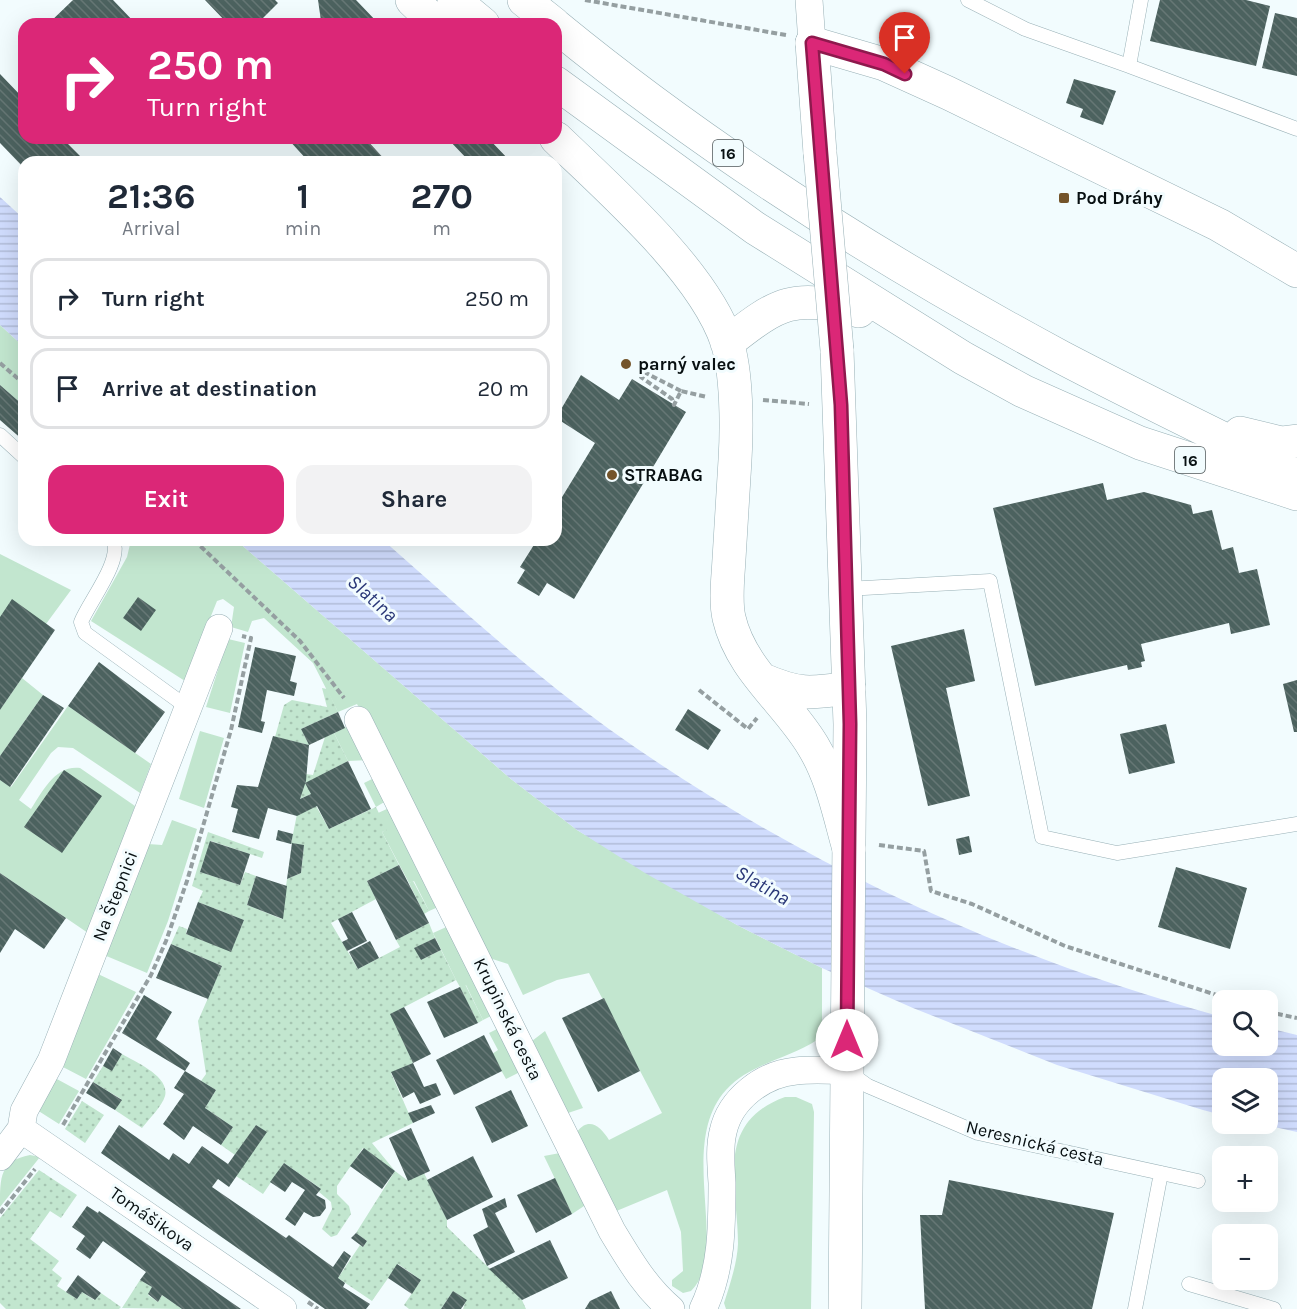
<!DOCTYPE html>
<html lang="en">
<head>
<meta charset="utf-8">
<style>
	:root { --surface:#fff; --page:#f2f2f3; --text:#1f2937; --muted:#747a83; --line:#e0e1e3; --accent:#db2777 }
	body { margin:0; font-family:Karla,sans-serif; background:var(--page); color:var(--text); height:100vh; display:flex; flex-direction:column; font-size:22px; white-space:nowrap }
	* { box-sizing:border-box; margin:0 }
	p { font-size:20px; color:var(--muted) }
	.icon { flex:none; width:33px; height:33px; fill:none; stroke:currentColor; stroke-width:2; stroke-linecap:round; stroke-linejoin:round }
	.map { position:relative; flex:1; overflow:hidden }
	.side { position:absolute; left:18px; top:156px; width:544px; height:390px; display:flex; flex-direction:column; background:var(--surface); border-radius:18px; box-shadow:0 6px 24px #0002 }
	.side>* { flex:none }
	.banner { position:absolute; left:18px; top:18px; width:544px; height:126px; border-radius:18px; box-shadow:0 6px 24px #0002; background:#db2777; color:#fff; overflow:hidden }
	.fabs { position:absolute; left:1212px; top:990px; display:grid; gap:12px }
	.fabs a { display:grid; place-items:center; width:66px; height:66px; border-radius:12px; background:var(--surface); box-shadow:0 6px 24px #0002; font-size:30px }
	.pin { position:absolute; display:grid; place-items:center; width:51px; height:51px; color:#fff; margin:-62px -26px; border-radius:50% 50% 50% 0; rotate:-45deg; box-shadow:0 0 6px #0007 }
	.pin .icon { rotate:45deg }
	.me { position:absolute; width:66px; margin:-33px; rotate:0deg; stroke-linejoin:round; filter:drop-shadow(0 0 4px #0008) }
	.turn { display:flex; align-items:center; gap:21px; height:126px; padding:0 30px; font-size:27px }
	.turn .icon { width:78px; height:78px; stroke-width:2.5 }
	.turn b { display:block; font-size:42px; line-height:51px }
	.eta { display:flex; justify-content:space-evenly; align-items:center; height:102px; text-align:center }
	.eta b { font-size:36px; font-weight:700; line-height:42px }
	.action { display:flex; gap:12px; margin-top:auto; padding:12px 30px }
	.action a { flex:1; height:69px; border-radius:18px; background:var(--accent); color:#fff; font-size:24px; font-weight:700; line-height:69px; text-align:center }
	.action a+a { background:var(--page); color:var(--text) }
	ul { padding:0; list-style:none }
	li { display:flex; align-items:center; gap:18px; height:81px; margin:0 12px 9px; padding:0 18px; border:3px solid var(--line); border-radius:18px }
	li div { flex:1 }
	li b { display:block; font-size:22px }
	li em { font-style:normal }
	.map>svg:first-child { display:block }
	.green { fill:#c2e6cf }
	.garden { fill:url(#garden-dots) }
	.water { fill:url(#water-rules) }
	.building { fill:url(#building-back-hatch) }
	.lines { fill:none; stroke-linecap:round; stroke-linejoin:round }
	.service-casing { stroke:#98b0b6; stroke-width:15 }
	.minor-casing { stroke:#98b0b6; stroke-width:28 }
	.tertiary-casing { stroke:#98b0b6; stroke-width:34 }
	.primary-casing { stroke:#98b0b6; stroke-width:34 }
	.path { stroke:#959fa1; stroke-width:4; stroke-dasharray:6 3; stroke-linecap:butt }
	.service { stroke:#fff; stroke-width:14 }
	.minor { stroke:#fff; stroke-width:27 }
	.tertiary { stroke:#fff; stroke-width:33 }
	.primary { stroke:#fff; stroke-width:33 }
	.tertiary-bridge-casing { stroke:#98b0b6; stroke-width:34; stroke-linecap:butt }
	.tertiary-bridge { stroke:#fff; stroke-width:33 }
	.route-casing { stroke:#8e194d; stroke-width:15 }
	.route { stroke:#db2777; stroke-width:10 }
	.poi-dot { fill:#74542a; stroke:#f2fcfe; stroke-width:2 }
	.labels { text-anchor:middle; stroke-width:6; stroke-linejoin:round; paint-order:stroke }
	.shield { fill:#f2fcfe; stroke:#4e5759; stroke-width:1.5 }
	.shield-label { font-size:16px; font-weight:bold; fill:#081012 }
	.poi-label { font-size:18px; font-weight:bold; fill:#081012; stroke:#f2fcfe; text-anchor:start }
	.street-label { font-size:18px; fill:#081012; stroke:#f2fcfe }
	.water-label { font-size:20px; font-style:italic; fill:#293777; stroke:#f2fcfe }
</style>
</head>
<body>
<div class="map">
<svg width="1297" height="1309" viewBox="0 0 1297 1309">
	<defs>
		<pattern id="garden-dots" width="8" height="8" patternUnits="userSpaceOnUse" patternTransform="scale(1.5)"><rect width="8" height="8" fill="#c2e6cf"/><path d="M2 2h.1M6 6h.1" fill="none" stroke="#a5c4b1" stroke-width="1.8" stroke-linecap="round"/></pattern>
		<pattern id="water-rules" width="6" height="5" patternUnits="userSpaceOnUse" patternTransform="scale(1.5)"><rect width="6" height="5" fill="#d0dcfd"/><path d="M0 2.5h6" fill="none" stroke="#b1bcd8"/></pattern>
		<pattern id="building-back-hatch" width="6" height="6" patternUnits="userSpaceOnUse" patternTransform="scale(1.5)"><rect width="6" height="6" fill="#4c625f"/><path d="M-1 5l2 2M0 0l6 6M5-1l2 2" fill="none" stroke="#667775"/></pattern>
	</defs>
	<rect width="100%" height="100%" fill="#f2fcfe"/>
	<path class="green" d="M0 325 24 347V406L0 385Z
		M131 540H236L511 779 577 830 737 925 822 968V1033L817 1040C788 1059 751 1063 726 1090 676 1145 731 1252 691 1291L683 1293 672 1286V1280L683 1271 681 1232 667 1190 614 1212 577 1132C589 1116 601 1127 609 1140L662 1113 589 973 557 980 523 995 508 964 483 956 357 704 338 712 313 663 264 618 252 621 248 632 231 627 234 607 223 599 217 601 185 681 91 621 127 557Z
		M0 554 71 590 46 624 0 617Z
		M228 639 245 643 230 713 206 707Z
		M22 678 43 695 0 756V710Z
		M68 706 151 764 140 793 73 748 58 747 51 753 19 800 31 809C43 791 55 765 80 768L135 806 88 933 0 873V780L11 787Z
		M352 724 369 760 348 761 334 733Z
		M200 731 224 738 204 808 179 799Z
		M376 777 386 801 376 807 364 783Z
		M389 808 443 905 429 911 414 881 409 883 382 832 386 830 378 813Z
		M172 820 197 829 168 921 147 973 104 955 148 844 162 845Z
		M453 924 491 1016 483 1020 466 985 460 987 456 980 433 933Z
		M98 974 136 992 86 1079 61 1066Z
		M497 1029 524 1070 506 1079 492 1054 498 1050 489 1033Z
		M545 1031 583 1108 565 1114 532 1041Z
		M55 1078 79 1091 59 1124 37 1110Z
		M785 1097H796L812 1104 814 1112 811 1309H726L724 1303C730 1284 737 1264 738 1244 738 1187 713 1123 785 1097Z
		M560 1153 587 1204 572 1214 544 1156Z
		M30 1155 40 1157 0 1207C0 1176 0 1161 30 1155Z"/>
	<path class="garden" d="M322 688 327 689 338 712 301 729 309 745 275 737 284 705 292 700 327 707Z
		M334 733 348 761 306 783 311 794 300 799 306 774 313 775 325 737Z
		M316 806 329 829 376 807 387 830 382 832 399 865 367 881 376 899 331 923 358 969 400 947 396 940 429 923 435 938 415 948 421 960 441 950 456 980 391 1014 413 1063 391 1073 413 1123 372 1143 395 1171 407 1180 424 1173 447 1220V1227L522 1300 526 1309H463L466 1300 453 1291 441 1309H409L404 1305 421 1280 398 1264 372 1301 338 1278 360 1245 363 1247 367 1241 356 1233 395 1171 363 1148 337 1186V1194L349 1206 351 1214 337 1235 331 1237 322 1229 332 1209 331 1202 319 1192 320 1188 284 1163 263 1194 236 1176 266 1132 256 1125 235 1155 221 1145 233 1127 205 1108 216 1090 201 1081 206 1074 198 1021 222 966 171 944 179 926 187 929 186 934 231 951 244 920 198 902 203 891 192 886 208 832 264 852 262 858 211 841 200 872 240 885 245 872 256 876 247 905 282 919 287 879 301 873 304 845 291 844 297 814Z
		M413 881 429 911 424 914 409 883Z
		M465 984 483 1020 478 1023 460 987Z
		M122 1054C135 1062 170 1076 165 1096 162 1106 149 1119 142 1128L115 1110 121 1099 93 1082 103 1066 112 1070Z
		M82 1101 104 1115 85 1143 65 1129Z
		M39 1170 77 1195 61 1218 50 1211 30 1239 59 1261 52 1270 62 1278 57 1286 77 1299 82 1292 94 1300 101 1293 121 1307 119 1309H6L0 1303V1218Z
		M140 1280 152 1287 148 1295 158 1302 162 1295 182 1309 122 1308Z"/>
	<path class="water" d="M0 197 24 219V347L0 325Z
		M236 540H383C457 605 529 671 609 729 794 861 1003 957 1222 1017V1046H1268V1028L1297 1035V1132L1261 1124H1268V1078H1222V1115L1203 1110 1057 1065 913 1008 822 968 737 925 645 873 577 830 511 779Z"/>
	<path class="building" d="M73 0H113L136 24H48Z
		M205 0H275L278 3 257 24H228Z
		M318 0H356L379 24H324L321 21Z
		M1160 0H1246L1270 6 1256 66 1150 41Z
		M1275 13 1297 18V76L1262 68Z
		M0 74 24 99V138H62L80 156 73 162H24V168L0 143Z
		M1074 79 1116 91 1103 125 1080 117 1083 109 1066 103Z
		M287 138H365L387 162H309Z
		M447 138H488L511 162H470Z
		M581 375 619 400 632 379 686 412 574 599 547 583 539 596 517 583 525 570 520 567 537 540H556V507L595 443 556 418Z
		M0 385 24 406V441L0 420Z
		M1103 483 1107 500 1144 492 1191 505 1193 514 1212 510 1222 550 1233 547 1239 573 1257 569 1270 625 1231 634 1229 623 1141 644 1145 661 1141 662 1142 667 1128 670 1127 665 1035 686 993 508Z
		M138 597 156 610 141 631 123 618Z
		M12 599 55 630 0 710V617Z
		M964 629 975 681 946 688 970 796 928 806 891 646Z
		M255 647 296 656 290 681 297 683 294 696 267 690 261 721 265 722 262 733 238 727Z
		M99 662 165 712 135 753 68 706Z
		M1297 680V732H1294L1283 684Z
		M43 695 64 708 10 787 0 780V756Z
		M688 709 721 730 708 750 675 730Z
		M338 712 345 728 309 745 306 781 300 799 311 794 305 783 348 761 371 809 329 829 317 806 297 816 268 808 259 839 232 832 238 809 231 807 237 785 258 787 273 736 309 745 301 729Z
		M1166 724 1175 763 1129 774 1120 734Z
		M64 770 102 796 62 853 24 827Z
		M278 830 293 834 291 844 276 840Z
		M969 836 972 852 959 855 956 839Z
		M210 841 250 854 240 885 200 872Z
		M292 843 304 845 301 873 287 879Z
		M399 865 429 923 396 940 367 881Z
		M1176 867 1247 888 1230 949 1158 927Z
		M0 873 66 918 44 949 15 929 0 953Z
		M256 876 287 886 283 919 247 905Z
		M198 902 244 920 231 952 186 934Z
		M352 912 367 941 347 951 342 942 348 939 338 919Z
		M435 938 441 950 421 960 414 948Z
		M370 941 379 958 358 969 349 952Z
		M171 944 222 966 208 999 156 978Z
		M460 987 478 1023 444 1038 427 1002Z
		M144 995 172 1012 156 1039 190 1063 185 1071 122 1033Z
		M604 998 640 1071 598 1092 562 1018Z
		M404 1007 431 1054 413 1063 390 1014Z
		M484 1035 502 1071 454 1095 436 1060Z
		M113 1048 122 1054 112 1071 103 1066Z
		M413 1063 424 1087 436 1083 441 1095 420 1104 414 1092 403 1098 391 1072Z
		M185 1071 216 1090 205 1108 233 1127 221 1145 193 1126 184 1140 163 1124 184 1094 174 1088Z
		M93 1082 122 1100 115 1110 86 1093Z
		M511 1090 528 1126 492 1143 475 1107Z
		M431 1105 435 1113 413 1123 408 1113Z
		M119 1125 169 1160 173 1153 189 1164 202 1146 228 1164 256 1125 267 1132 229 1187 218 1179 212 1187 286 1238 289 1235 333 1267 344 1251 351 1256 338 1278 345 1283 343 1287 370 1304 366 1309H325L101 1153Z
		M411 1128 430 1171 408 1181 389 1138Z
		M364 1148 395 1171 382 1189 350 1166Z
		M473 1156 493 1197 447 1220 427 1180Z
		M284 1163 321 1189 316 1195 325 1200 326 1208 320 1216 313 1217 304 1212 295 1226 285 1219 305 1190 292 1182 285 1192 270 1182Z
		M555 1178 572 1214 536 1233 517 1195Z
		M949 1180 1114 1213 1092 1309H925L920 1215H942Z
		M505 1198 507 1207 495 1213 515 1252 487 1266 473 1235 488 1227 482 1209Z
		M87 1206 98 1213 99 1211 241 1309H182L162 1295 158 1302 148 1294 152 1287 140 1280 146 1272 103 1241 90 1259 76 1249 85 1236 72 1227Z
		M356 1233 367 1241 363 1247 351 1238Z
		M550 1240 568 1278 522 1300 489 1269Z
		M397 1264 421 1280 412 1294 388 1278Z
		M78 1275 101 1293 95 1300 82 1292 77 1299 66 1292Z
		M453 1291 467 1300 461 1309H441Z
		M611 1291 620 1309H585L590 1301Z"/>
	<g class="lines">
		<g class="service-casing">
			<path id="service" d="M968 0 1025 29 1129 66 1141 0
				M1129 66 1297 129
				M0 435 24 457
				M113 540C123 560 89 602 81 622L85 633 187 707
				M846 589 990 581 1042 837 1117 853 1297 824
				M850 1073 868 1086 978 1133 1198 1181
				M1189 1284 1274 1309
				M1135 1309 1161 1173"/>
		</g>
		<g class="minor-casing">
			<path id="minor" d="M809 0 812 43
				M358 720 612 1231C629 1259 645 1287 671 1309
				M21 1129 283 1309
				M0 1157 21 1129 24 1111 51 1061 219 628
				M703 1309C722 1270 722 1225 722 1183 721 1166 719 1148 723 1132 730 1099 763 1074 796 1071 813 1069 830 1070 847 1071"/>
		</g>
		<g class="tertiary-casing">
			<path id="tertiary" d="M812 43 820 153
				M837 350 850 724 845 1309"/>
		</g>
		<g class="primary-casing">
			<path id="primary" d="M412 0 437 24
				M454 0 483 24
				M524 0 554 24
				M556 26C712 154 884 262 1061 357 1139 398 1218 436 1297 475
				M812 43 884 64 948 93 1219 225 1297 271
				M556 83 755 228 963 358 1023 391 1140 443 1297 494
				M556 138C609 189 704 272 727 342 737 373 737 427 735 460 733 493 731 526 729 559 728 578 725 600 729 618 741 670 787 702 813 746 832 777 839 814 849 849
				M727 343C780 301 793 294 859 311
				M1240 433 1281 443 1297 441
				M761 679C798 695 809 694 849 688"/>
		</g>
		<path class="path" d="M585 0 786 35
			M0 363 24 384
			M681 391 644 372 641 377 672 399 674 405 681 391 707 397
			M763 400 809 404
			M194 540 300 641 344 698
			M699 690 748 729 757 718
			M879 845 924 851 931 891 972 904 1065 946 1232 1000
			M1268 1012 1297 1018
			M63 1125 151 975 166 941 187 881 231 730 251 638 242 636
			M0 1213 35 1169
			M308 1302 318 1309"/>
		<use href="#service" class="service"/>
		<use href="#minor" class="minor"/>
		<use href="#tertiary" class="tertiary"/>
		<use href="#primary" class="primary"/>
		<g class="tertiary-bridge-casing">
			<path id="tertiary-bridge" d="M820 153 837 350"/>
		</g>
		<use href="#tertiary-bridge" class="tertiary-bridge"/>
	</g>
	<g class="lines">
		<g class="route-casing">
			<path id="route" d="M847 1040 850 724 841 405 812 43 884 64 905 74"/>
		</g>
		<use href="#route" class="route"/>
	</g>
	<g class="poi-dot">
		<rect x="1058" y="192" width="12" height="12" rx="3"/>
		<circle cx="626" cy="364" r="6"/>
		<circle cx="612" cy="475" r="6"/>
	</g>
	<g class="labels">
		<g class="shield">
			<rect x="713" y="140" width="30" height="26" rx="4.5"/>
			<rect x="1175" y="447" width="30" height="26" rx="4.5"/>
		</g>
		<g class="shield-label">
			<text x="728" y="159">16</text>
			<text x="1190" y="466">16</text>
		</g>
		<g class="poi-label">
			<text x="1076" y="204">Pod Dráhy</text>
			<text x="638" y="370">parný valec</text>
			<text x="624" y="481">STRABAG</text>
		</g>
		<g class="street-label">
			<text transform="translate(115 896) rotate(-69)" y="6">Na Štepnici</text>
			<text transform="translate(508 1019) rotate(64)" y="6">Krupinská cesta</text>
			<text transform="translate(1035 1143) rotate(14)" y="6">Neresnická cesta</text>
			<text transform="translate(152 1219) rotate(35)" y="6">Tomášikova</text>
		</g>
		<g class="water-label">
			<text transform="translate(373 598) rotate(42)" y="7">Slatina</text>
			<text transform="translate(763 885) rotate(30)" y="7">Slatina</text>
		</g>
	</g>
</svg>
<div class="fabs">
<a><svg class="icon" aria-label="search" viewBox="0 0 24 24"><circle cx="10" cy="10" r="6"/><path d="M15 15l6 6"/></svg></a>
<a><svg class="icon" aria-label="layers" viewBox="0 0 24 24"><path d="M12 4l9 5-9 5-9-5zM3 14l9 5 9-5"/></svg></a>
<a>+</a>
<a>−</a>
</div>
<div class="pin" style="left:905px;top:74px;background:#d93025"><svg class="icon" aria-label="arrive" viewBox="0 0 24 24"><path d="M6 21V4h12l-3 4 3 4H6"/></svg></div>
<svg class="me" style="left:847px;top:1040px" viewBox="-20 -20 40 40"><circle r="19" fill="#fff"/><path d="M0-13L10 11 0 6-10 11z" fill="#db2777"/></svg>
<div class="banner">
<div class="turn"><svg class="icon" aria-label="right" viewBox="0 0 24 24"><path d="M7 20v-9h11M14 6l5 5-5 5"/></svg><div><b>250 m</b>Turn right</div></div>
</div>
<section class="side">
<div class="eta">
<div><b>21:36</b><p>Arrival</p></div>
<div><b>1</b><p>min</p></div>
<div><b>270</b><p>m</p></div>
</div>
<ul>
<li><svg class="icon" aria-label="right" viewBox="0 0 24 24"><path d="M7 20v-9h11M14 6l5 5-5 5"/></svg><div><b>Turn right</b></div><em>250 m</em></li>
<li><svg class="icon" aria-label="arrive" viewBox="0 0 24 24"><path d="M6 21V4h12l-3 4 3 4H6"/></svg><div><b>Arrive at destination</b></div><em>20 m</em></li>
</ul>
<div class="action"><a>Exit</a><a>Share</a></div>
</section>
</div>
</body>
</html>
